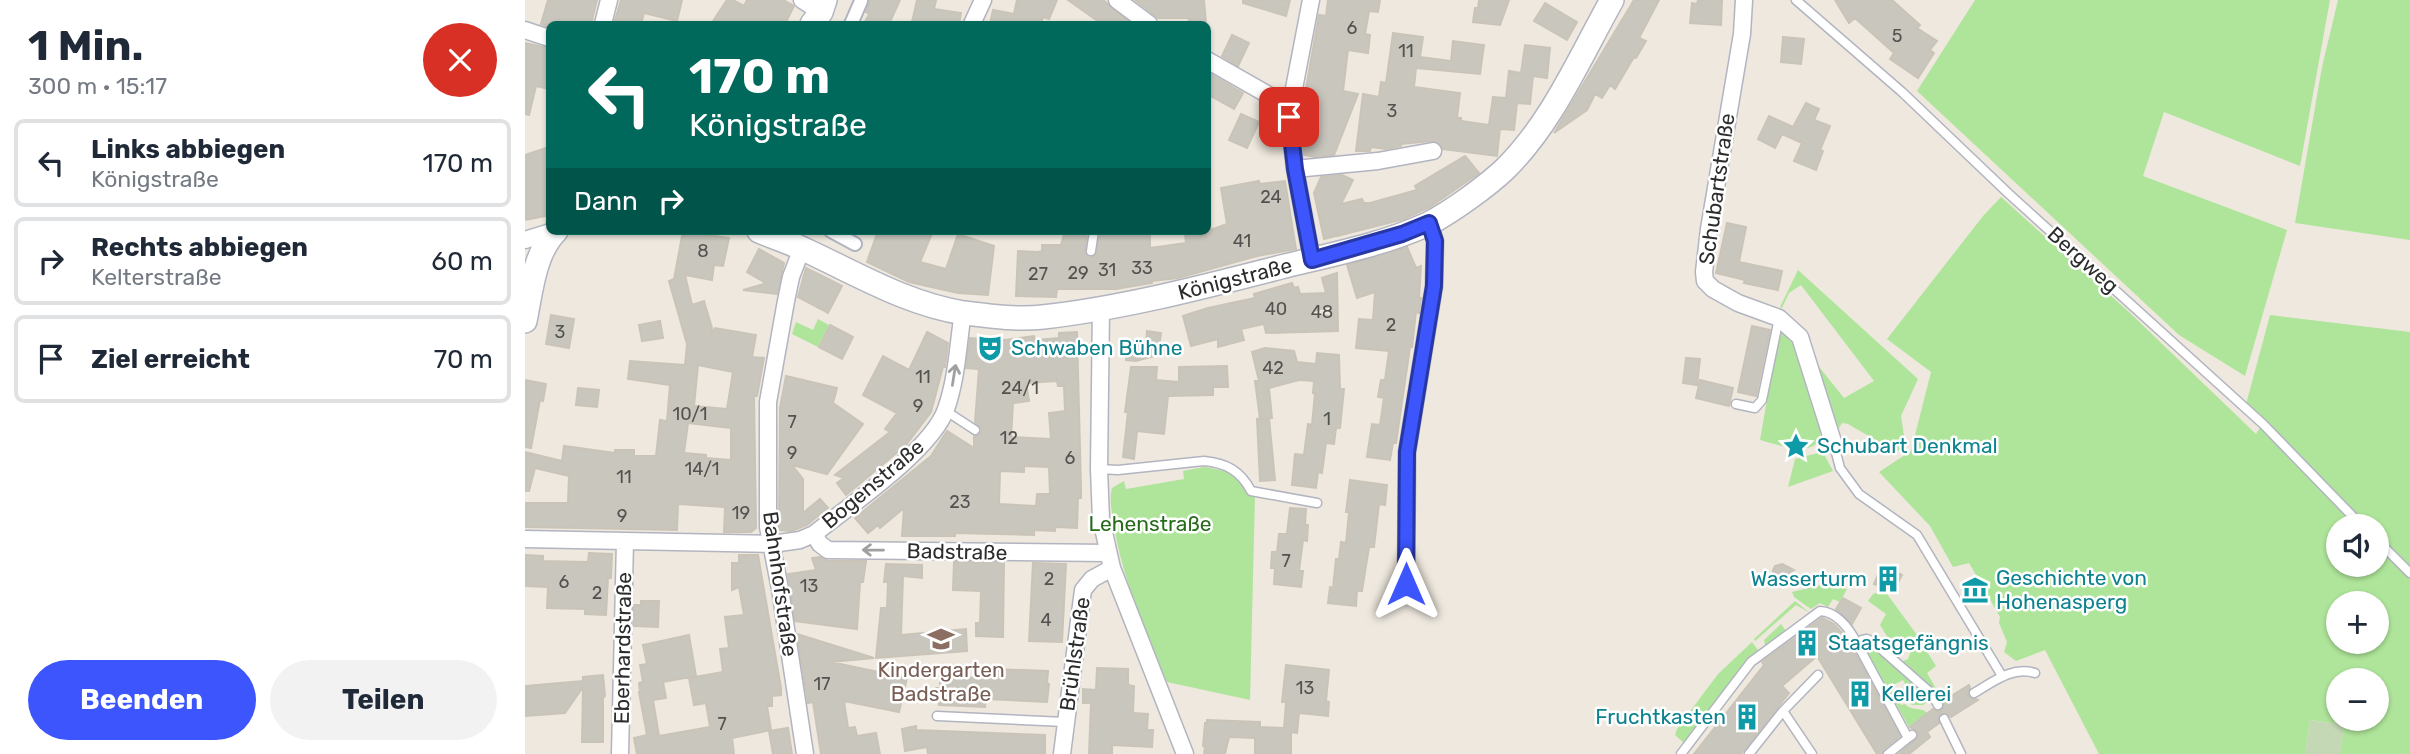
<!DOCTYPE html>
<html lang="de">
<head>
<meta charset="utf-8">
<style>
	:root { --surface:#fff; --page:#f2f2f3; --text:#1f2937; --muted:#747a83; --line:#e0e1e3; --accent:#3c55fd }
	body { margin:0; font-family:Rubik,sans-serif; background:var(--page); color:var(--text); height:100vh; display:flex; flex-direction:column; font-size:26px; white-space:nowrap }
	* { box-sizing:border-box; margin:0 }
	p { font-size:23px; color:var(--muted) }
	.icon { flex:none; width:38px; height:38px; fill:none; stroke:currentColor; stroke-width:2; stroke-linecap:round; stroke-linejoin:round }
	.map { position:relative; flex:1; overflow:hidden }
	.drawer { display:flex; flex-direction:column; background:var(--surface); width:525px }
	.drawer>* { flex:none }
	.hud { position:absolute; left:21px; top:21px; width:665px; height:214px; border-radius:10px; box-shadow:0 2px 5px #0004; background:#00695c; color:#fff; overflow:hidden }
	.buttons { position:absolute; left:1801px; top:514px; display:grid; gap:14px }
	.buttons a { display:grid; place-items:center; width:63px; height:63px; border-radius:50%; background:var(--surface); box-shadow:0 2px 5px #0004; font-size:35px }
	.pin { position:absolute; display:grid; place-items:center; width:60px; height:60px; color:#fff; margin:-30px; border-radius:14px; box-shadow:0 4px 10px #0006 }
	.me { position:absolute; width:77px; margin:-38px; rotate:0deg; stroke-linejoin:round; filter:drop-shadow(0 0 5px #0008) }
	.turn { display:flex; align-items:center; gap:24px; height:147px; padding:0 28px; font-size:32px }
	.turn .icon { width:91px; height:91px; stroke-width:2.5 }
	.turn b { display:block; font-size:49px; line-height:60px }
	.then { display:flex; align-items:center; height:66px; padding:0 28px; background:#0003; gap:14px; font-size:26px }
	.round { display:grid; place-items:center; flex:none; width:74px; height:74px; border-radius:37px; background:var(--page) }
	.overview { display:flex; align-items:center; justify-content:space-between; height:119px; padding:0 28px }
	h1 { font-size:42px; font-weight:700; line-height:52px }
	.cta { display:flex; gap:14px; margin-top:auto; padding:14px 28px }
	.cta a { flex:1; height:80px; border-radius:42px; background:var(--accent); color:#fff; font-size:28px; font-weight:700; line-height:80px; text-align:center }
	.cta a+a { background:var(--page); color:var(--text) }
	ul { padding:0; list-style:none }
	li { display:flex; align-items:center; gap:21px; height:88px; margin:0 14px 10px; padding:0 14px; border:4px solid var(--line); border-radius:10px }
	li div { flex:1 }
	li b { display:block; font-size:26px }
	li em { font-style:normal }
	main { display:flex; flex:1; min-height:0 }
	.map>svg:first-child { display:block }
	.green { fill:#afe59a; fill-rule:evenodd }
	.cemetery { fill:#c4d8b5 }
	.building { fill:#c9c6bd; stroke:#cac4b8; stroke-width:2; fill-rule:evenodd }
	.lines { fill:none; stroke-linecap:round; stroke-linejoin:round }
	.service-casing { stroke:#b2b4c0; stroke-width:11 }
	.pedestrian-casing { stroke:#b2b4c0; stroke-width:16 }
	.minor-casing { stroke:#b2b4c0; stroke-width:19 }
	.secondary-casing { stroke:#b2b4c0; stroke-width:26 }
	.service { stroke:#fff; stroke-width:8 }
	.pedestrian { stroke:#fff; stroke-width:12 }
	.minor { stroke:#fff; stroke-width:16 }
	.secondary { stroke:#fff; stroke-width:23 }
	.oneway { stroke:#a0a0a0 }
	.route-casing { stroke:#2737a4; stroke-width:18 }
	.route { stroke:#3c55fd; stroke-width:12 }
	.labels { text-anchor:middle; stroke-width:5; stroke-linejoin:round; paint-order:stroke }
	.number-label { font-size:18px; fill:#535250 }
	.street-label { font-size:21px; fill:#2c2c2c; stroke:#fff }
	.culture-label { font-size:21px; fill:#0d838f; stroke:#fff; text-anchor:start }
	.park-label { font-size:21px; fill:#266c19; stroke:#fff }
	.education-label { font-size:21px; fill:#785e54; stroke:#fff }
</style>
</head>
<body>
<main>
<section class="drawer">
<div class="overview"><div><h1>1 Min.</h1><p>300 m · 15:17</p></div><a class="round" style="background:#d93025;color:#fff"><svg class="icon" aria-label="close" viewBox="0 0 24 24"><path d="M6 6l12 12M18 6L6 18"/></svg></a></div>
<ul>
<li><svg class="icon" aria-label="left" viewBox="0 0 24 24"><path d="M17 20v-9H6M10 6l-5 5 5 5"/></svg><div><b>Links abbiegen</b><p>Königstraße</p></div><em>170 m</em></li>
<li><svg class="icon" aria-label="right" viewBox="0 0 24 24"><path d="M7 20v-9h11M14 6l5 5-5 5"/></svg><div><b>Rechts abbiegen</b><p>Kelterstraße</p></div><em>60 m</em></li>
<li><svg class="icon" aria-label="arrive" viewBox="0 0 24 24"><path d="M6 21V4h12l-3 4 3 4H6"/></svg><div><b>Ziel erreicht</b></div><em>70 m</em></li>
</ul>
<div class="cta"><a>Beenden</a><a>Teilen</a></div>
</section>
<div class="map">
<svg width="1885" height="754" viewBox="0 0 1885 754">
	<rect width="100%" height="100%" fill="#eee8de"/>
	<path class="green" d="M1450 0H1805L1775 166 1639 112 1618 176 1762 230 1720 376 1654 335 1392 91Z
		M1813 0H1885V240L1770 223 1797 67Z
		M1476 197 1605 313 1731 434 1737 424 1720 408 1745 315 1885 332V754H1815L1819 725 1785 720 1780 754H1574L1520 650 1491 661 1479 652 1482 642 1474 623 1475 617 1444 563 1428 567 1405 526 1354 472 1386 451 1406 372 1362 339 1458 216ZM1813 527H1852V565H1813ZM1813 604H1852V642H1813ZM1813 681H1852V719H1813Z
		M1273 270 1393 379 1376 416 1381 448 1358 455 1356 443 1323 424 1317 423 1312 431 1291 363 1319 398 1349 381 1276 285 1264 293 1257 308 1255 307Z
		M293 319 304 325 293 347 267 334 271 322 288 330Z
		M1255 326 1265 336 1268 342 1295 422C1303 463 1257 446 1235 440Z
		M1293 453 1300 456 1308 471 1263 487 1270 459Z
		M679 467C700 470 715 474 723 495L730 496 725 700 642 682C621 632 598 581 589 526 587 513 584 501 587 488L599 481 601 489 659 479 658 471Z
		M1300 584 1322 589 1315 602 1308 599 1303 607 1295 603 1286 609 1269 597 1267 592Z
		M1357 591 1362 594 1392 635 1391 639 1363 638 1355 625 1361 614 1343 601 1348 594Z
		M1270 601 1285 613 1271 605 1230 641 1229 639Z
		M1256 624 1261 631 1260 633 1241 646 1240 645 1239 640Z
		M1392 641 1396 642 1411 666 1402 673 1413 692H1410L1378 661 1383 659 1385 654 1384 650 1378 648 1380 644Z
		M1227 642 1233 650 1159 743 1150 735 1152 729 1193 674Z
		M1339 643H1343L1405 700 1398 705H1387L1384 701 1388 699 1378 680 1366 686 1376 705 1380 704C1387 712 1396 706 1402 713L1384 727 1338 646Z"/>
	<path class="cemetery" d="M1785 720 1819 725 1815 754H1780Z"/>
	<path class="building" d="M23 0H72L66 24H24V27L16 24Z
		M96 0H157L152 21 119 13 116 24H89Z
		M202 0H208L219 6 222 0H258L269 6 260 24H186Z
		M345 0H375L364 24H339L344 14 341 12Z
		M392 0H411L409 9 436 13 434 24H402L387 22Z
		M492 0H532L524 19 518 17 516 24H465L468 10 489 14Z
		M543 0H578L607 24H577Z
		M610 0H679L681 24H662L665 18H633Z
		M718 0H765L761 16 718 3Z
		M803 0H855L853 12 844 11 840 34 845 35 843 53 823 50 818 91 833 94 809 155 790 157 779 155 775 122 794 15 801 16Z
		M954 0H984L975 25 948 22 950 8H953Z
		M1109 0H1134L1114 38 1121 41 1111 58 1109 57 1090 89 1085 85 1077 98 1070 94 1062 110 1029 133Z
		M1173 0H1197L1196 25 1165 23 1167 3 1172 4Z
		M1310 0H1367L1395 25 1392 28 1412 41 1405 50 1409 53 1393 78 1365 59 1369 53 1330 18 1324 23Z
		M1020 3 1052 22 1042 40 1009 21Z
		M868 33 898 37 895 57 926 61 928 41 959 45 955 74 891 68 889 87 935 93 932 118H936V121L964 125 968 97 981 98 984 71 996 73 1000 45 1025 48 1022 78 1008 76 1005 104 992 103 989 130 975 129 972 156 918 149 915 144 907 141 876 144V146L861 149 846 147 845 151H831L838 94 854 97 856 82 861 83Z
		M707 35 724 43 713 66 697 56Z
		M1258 37 1279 39 1276 64 1256 62Z
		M0 43 24 48V89L11 86 4 115 0 114Z
		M682 72 718 93 709 109 682 94Z
		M1281 103 1294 109 1289 120 1305 126 1295 150 1298 151 1291 170 1269 161 1277 143 1257 134 1250 148 1233 139 1244 116 1268 127Z
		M716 114 734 122 722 148 704 140Z
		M24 147V200L21 216 0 220V155Z
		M940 156 954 173 905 207 879 219 812 236 811 233V236L799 239 789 193 796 177 817 175 828 180 816 204 837 199 839 203H845L892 190 890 186Z
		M734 181 735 184 760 181 771 249 732 256 653 278 627 281V283L591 289H532L531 297 491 296 493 251 513 252 517 251V245H536L540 231H562L560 253 566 257 572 253 575 231H625V248L661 243 660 234 680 232 702 224 696 188Z
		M1202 223 1221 227 1214 262 1257 271 1253 290 1219 283 1220 280 1191 273Z
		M158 231 204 238 198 266 189 265 187 280 160 275 167 305 179 301 187 328 186 336 190 328 231 335 227 357 239 358 232 396H229L231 528 226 532H199L200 507 153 504 152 530 0 527V503H43L44 476 10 468 4 491H0V452L37 461 39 446 90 453V450H109V456H131L135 420 142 421 145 385 103 379 105 361 160 365 162 344 144 281 149 279ZM173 365 208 372 202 409 169 406ZM163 423 206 428V460L181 458V455L159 453Z
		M353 231H408L395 262 421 269 433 234 469 246 463 295 433 293 384 282 342 262Z
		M882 247 891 268 896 266 894 298H896L894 313 891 312 887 347H885L871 443H868L865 460 842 457 847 424 855 425 859 398 853 397 856 380H860L864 351 831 348 834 319 848 320 850 292 832 298 822 265Z
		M234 249 259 263 252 294 218 290 239 284V282L222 272Z
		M281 268 317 286 303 313 273 297Z
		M812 273 813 331 741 333 739 324 716 329 719 340 693 347V339L666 346 658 316 683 308 730 298 729 294 767 283 769 288 773 287 775 294 801 293 797 278ZM805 306 808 316 780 314Z
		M26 315 49 319 44 348 21 344Z
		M135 321 138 338 117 341 114 325Z
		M305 325 328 337 317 359 294 347Z
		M1227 326 1245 330 1231 396 1213 392Z
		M622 331 636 333 633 355 611 361 601 360 603 340 621 342Z
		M402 332 423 343 420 367H418L406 412 381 445 321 495 312 483 319 478 310 475 365 432 360 429 372 413 338 395 358 356 384 370Z
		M552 332 556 488V498H553L552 528 530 527V531L509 530V535L430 533V536H377L379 508 355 528 353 525 343 533 330 518 406 456 422 431 449 448V436L455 434 457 430 450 422 454 369 441 368 445 338 480 340 509 336 510 340 534 338V333ZM532 381 533 386H539L540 411 524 413 526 439 486 437 488 403 504 401 501 383ZM499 466 524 467 525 494H512L511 506 474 504 475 471 499 472Z
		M740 348 769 351 772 362 791 364 792 353 814 355 815 389H819L815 428H811L809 444 801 443 797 473 793 472 791 488 767 485 770 454 779 455 783 424 787 425 790 393H788L789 381 774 380 744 388 747 418 735 419 730 381H734L727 352Z
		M1161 358 1175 359 1172 385 1158 383Z
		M702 366 703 387H688V395L643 396 639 434 612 431 609 459 598 457 603 412H600L606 367H632L631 380 654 382V367Z
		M261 376 312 388 308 403 338 424 302 474 267 465 278 479V513L295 499 303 508 282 525 267 531 254 530V527L255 408Z
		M0 380 21 384 18 401 15 400 6 448 0 447Z
		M1175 380 1208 388 1204 406 1171 398Z
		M53 388 74 390 72 407 51 405Z
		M744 418 750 480 735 481 732 419Z
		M825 480 862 485 860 505 854 504 849 547H844L837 591H832L831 606 803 603 805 587 808 588 811 559H814L816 542 821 543 824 512H821Z
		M765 508 781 509 780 525H783L782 541 778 540 774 571H778L776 587 749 584 750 568H746L747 552H752L754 534H762Z
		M64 553 87 554 86 578H83L81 615 60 614V609L22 608 23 587 0 586V555L18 556V561L63 562Z
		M214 555H233L256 688V695L247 696V706H242L246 730 207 738 209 754H112L109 738 122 735 114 692H115L114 683 118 682 115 665 122 664 118 645 164 635 171 676 138 682 141 698 128 700 134 736 185 727 181 703 169 705 164 678 198 672 195 649 204 648 200 617 219 615 214 587 207 590V563H214Z
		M295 557 303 561H341L338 582H335L332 629 270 621 263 574 291 570 287 558Z
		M429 562H479L478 637 451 636V623H455L456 591 428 590Z
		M508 563 541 564 537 642 504 641Z
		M361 564 397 565V578L378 576 376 635 441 629 442 651 351 658 356 608H362L363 582H359Z
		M1257 564 1269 570 1247 583 1248 570 1250 566Z
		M1357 565 1377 575 1369 590 1349 584Z
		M1318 598 1336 608 1327 624 1311 609Z
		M116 601H134L133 627 109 626V605H116Z
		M1297 618 1309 624 1322 638 1375 736 1359 749 1357 754H1352L1292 656 1257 686 1264 693 1216 754H1169L1239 665 1237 662Z
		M272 634 349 658 306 662 382 678 374 712 319 701 323 728 330 727 332 736 351 733 355 754H296L288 702 283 703Z
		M761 665 804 670 801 701 804 702 803 716 774 713 772 733 766 732V754H730V738L704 737 700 754H679L680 747 678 746 680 723H682V720L735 722V727L759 728 761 702H757Z
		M572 668 603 669V685L609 686 608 713 623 714 622 730H628L627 747 587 745V754H564L566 703H558V689L571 690Z
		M468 669 523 671 522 683 524 684 522 702 461 699 460 707 414 705 411 688H415V677L467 678Z
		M78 675 80 696 78 698V742H57L58 687 40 713 0 716V686L58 681V677Z
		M1444 685 1445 688 1443 696 1453 700 1426 717 1422 713H1416L1413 718 1414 723 1402 732 1405 737 1384 754H1374L1393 737 1392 731 1385 727 1408 709 1412 711 1417 710 1419 706 1418 701Z
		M391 726V730L520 735V754H403L402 747 380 751 377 729Z
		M263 728 267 754H248L244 731Z"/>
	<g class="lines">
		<g class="service-casing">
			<path id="service" d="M1271 0 1377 92 1484 194 1738 424 1838 527
				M566 251 569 231
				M1211 404 1230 408 1237 400 1254 318
				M421 411 450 430
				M1309 445 1315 468 1334 494 1392 535 1477 676
				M574 469 593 470 679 461C701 463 716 471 726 491L792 503
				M1852 540 1885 573
				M1449 693C1468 682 1487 666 1510 673
				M1258 711 1293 675
				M412 716 540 722
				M1419 719 1436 754
				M1387 735 1383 738 1334 647 1337 640 1342 639 1347 641 1406 693 1413 705
				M1156 754 1226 662 1295 611C1314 612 1326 631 1334 647
				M1224 754 1258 711 1287 754
				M1363 754 1383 738"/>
		</g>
		<g class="pedestrian-casing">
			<path id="pedestrian" d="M326 24 336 1
				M306 231 330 244"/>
		</g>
		<g class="minor-casing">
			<path id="minor" d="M277 0 296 12
				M592 0 624 24
				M1219 0 1217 34 1184 229 1179 272 1180 281 1188 289 1213 303 1254 318 1275 337 1309 445
				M78 24 84 0
				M447 24 458 0
				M0 30 24 38
				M682 60 754 101 762 109 764 117 770 169 787 260
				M762 109 767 99 786 0
				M770 169 853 161 908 151
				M0 240 29 231
				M277 248 266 277 261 301 243 402V527L255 589 280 754
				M576 307 574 469 576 519 587 568 660 754
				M289 534 295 544 303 550 583 553
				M0 539 247 544 275 540 289 534C324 506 407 450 421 409 432 378 433 344 438 312
				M881 585 882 452 909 286 910 241 904 223
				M95 754 100 541
				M537 754 558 590 567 579 587 568"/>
		</g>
		<g class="secondary-casing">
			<path id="secondary" d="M287 24 296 12 300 0
				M234 231C248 237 264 242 278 249 331 273 381 304 439 313 464 316 493 320 518 317 598 308 678 287 756 267 804 255 857 245 903 224 926 212 961 187 980 169 1027 123 1055 57 1087 0
				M0 321C6 292 9 253 31 231"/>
		</g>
		<use href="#service" class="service"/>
		<use href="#pedestrian" class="pedestrian"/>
		<use href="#minor" class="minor"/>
		<use href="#secondary" class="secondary"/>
	</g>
	<defs><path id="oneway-shaft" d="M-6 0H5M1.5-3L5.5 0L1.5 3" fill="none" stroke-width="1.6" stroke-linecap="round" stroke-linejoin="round" transform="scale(1.75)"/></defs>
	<g class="oneway">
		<use href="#oneway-shaft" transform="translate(429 375) rotate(-81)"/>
		<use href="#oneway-shaft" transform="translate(348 550) rotate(-179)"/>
	</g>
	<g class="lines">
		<g class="route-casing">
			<path id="route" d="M764 117 770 169 787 260 877 234 904 223 910 241 909 286 882 452 881 584"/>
		</g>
		<use href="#route" class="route"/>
	</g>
	<defs>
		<g id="theatre-bare" transform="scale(2.1)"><path d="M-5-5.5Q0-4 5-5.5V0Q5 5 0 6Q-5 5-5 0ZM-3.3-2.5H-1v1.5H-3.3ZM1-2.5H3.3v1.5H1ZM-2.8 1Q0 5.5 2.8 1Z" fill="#0f9aa8" stroke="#fff" stroke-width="2.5" paint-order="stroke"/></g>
		<g id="sight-bare" transform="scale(2.1)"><path d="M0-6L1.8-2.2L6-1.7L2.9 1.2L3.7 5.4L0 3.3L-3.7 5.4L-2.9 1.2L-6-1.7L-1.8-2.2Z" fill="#0f9aa8" stroke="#fff" stroke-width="2.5" paint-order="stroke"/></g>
		<g id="building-bare" transform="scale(2.1)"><path d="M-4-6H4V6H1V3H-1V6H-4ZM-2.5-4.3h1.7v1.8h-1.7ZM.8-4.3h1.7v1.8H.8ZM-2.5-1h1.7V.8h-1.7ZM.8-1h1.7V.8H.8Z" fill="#0f9aa8" stroke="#fff" stroke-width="2.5" paint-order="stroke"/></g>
		<g id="museum-bare" transform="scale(2.1)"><path d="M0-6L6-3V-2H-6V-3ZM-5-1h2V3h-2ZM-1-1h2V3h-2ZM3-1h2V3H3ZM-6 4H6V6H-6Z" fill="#0f9aa8" stroke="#fff" stroke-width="2.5" paint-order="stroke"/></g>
		<g id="school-bare" transform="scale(2.1)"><path d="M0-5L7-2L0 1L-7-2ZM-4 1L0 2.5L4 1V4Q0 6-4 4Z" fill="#8d6e63" stroke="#fff" stroke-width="2.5" paint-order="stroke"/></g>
	</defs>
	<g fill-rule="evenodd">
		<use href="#theatre-bare" x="465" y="348"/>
		<use href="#sight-bare" x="1271" y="446"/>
		<use href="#building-bare" x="1363" y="579"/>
		<use href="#museum-bare" x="1450" y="590"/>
		<use href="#school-bare" x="416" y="639"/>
		<use href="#building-bare" x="1282" y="643"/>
		<use href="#building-bare" x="1335" y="694"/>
		<use href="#building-bare" x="1222" y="717"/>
	</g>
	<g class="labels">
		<g class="number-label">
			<text x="827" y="34">6</text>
			<text x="1372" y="42">5</text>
			<text x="881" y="57">11</text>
			<text x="867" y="117">3</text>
			<text x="746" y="203">24</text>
			<text x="717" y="247">41</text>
			<text x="178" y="257">8</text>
			<text x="617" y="274">33</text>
			<text x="582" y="276">31</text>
			<text x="553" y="279">29</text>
			<text x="513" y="280">27</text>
			<text x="751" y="315">40</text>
			<text x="797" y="318">48</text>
			<text x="866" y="331">2</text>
			<text x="35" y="338">3</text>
			<text x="748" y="374">42</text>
			<text x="398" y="383">11</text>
			<text x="495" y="394">24/1</text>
			<text x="393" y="412">9</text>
			<text x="165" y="420">10/1</text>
			<text x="802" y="425">1</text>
			<text x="267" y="428">7</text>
			<text x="484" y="444">12</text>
			<text x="267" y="459">9</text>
			<text x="545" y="464">6</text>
			<text x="177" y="475">14/1</text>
			<text x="99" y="483">11</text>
			<text x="435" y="508">23</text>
			<text x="216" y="519">19</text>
			<text x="97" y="522">9</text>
			<text x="761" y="567">7</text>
			<text x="524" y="585">2</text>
			<text x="39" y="588">6</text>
			<text x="284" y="592">13</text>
			<text x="72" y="599">2</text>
			<text x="521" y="626">4</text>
			<text x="297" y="690">17</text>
			<text x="780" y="694">13</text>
			<text x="197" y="730">7</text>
		</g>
		<g class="street-label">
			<text transform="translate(1192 189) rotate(-82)" y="7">Schubartstraße</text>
			<text transform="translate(1558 260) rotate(42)" y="7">Bergweg</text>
			<text transform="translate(710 279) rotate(-14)" y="7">Königstraße</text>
			<text transform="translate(348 484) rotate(-40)" y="7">Bogenstraße</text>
			<text transform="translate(432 552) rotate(1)" y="7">Badstraße</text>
			<text transform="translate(255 584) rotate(82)" y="7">Bahnhofstraße</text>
			<text transform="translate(98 648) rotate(-89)" y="7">Eberhardstraße</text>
			<text transform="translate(550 654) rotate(-82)" y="7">Brühlstraße</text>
		</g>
		<g class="culture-label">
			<text x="486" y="355">Schwaben Bühne</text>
			<text x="1292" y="453">Schubart Denkmal</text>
			<text x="1471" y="585">Geschichte von<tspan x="1471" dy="24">Hohenasperg</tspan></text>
			<text x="1342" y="586" text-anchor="end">Wasserturm</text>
			<text x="1303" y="650">Staatsgefängnis</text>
			<text x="1356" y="701">Kellerei</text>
			<text x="1201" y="724" text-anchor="end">Fruchtkasten</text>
		</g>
		<g class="park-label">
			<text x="625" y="531">Lehenstraße</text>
		</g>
		<g class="education-label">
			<text x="416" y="677">Kindergarten<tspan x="416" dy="24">Badstraße</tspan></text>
		</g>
	</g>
</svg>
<div class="buttons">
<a><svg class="icon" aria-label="sound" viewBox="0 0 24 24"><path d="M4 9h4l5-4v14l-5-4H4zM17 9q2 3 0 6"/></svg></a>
<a>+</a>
<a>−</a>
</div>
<div class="pin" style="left:764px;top:117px;background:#d93025"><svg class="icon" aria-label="arrive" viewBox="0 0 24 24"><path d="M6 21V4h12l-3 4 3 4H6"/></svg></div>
<svg class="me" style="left:881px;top:584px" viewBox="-20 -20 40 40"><path d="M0-17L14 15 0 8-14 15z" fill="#3c55fd" stroke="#fff" stroke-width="4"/></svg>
<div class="hud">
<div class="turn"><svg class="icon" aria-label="left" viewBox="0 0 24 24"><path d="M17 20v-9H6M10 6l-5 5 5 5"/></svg><div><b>170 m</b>Königstraße</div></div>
<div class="then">Dann<svg class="icon" aria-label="right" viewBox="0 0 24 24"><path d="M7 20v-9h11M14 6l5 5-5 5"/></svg></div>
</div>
</div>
</main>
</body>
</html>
